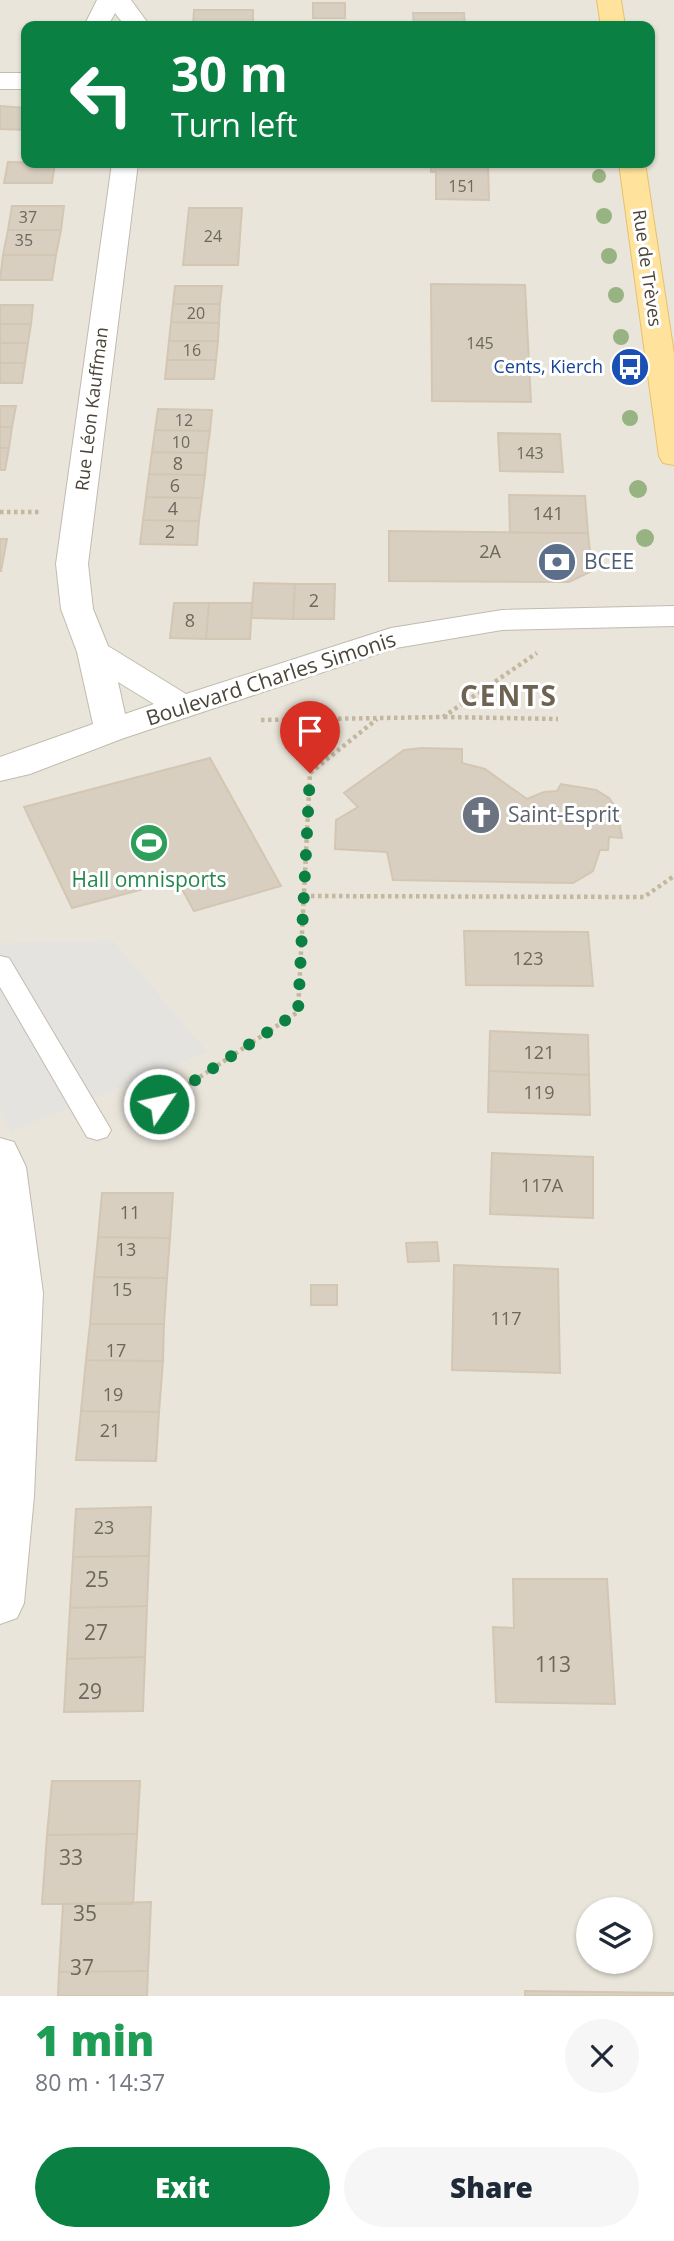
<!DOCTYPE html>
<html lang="en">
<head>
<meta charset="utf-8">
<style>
	:root { --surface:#fff; --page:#f6f6f7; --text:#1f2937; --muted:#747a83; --accent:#0b8043 }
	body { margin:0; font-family:"Open Sans",sans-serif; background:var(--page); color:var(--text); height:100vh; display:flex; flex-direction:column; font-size:26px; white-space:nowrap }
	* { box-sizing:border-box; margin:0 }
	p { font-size:23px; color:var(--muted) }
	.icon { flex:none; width:38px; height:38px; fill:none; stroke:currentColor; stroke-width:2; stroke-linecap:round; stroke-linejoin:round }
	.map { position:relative; height:1996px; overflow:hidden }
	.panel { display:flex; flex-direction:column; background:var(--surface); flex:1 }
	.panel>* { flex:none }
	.banner { position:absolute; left:21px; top:21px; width:634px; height:147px; border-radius:14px; box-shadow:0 2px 5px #0004; background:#0b8043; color:#fff; overflow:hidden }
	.fabs { position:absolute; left:576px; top:1897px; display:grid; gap:14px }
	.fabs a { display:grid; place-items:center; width:77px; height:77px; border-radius:50%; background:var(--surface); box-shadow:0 2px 5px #0004; font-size:35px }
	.pin { position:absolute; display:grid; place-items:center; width:60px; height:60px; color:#fff; margin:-72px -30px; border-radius:50% 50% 50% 0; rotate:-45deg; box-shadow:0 0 7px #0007 }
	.pin .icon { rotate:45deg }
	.me { position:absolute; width:77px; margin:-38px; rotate:56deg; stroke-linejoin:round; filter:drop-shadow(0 0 5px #0008) }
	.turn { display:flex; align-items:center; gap:24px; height:147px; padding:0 35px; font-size:32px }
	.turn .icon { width:91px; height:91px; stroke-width:2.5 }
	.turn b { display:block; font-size:49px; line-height:60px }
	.round { display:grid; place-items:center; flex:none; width:74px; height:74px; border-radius:37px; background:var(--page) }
	.overview { display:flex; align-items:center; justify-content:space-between; height:119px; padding:0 35px }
	h1 { font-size:42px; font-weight:800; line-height:52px; color:#1e9e55 }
	.action { display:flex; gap:14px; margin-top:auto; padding:14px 35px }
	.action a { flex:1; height:80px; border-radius:42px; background:var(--accent); color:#fff; font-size:28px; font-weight:800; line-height:80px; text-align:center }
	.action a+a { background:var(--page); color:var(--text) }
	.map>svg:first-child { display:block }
	.residential { fill:#eae5da; fill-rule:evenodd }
	.parking { fill:#e5e3e0 }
	.building { fill:#d8cfc1; stroke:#d3c7b4; stroke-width:2 }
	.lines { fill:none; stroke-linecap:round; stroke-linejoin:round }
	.lane-casing { stroke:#c2bbae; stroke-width:2 }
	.street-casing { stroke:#c2bbae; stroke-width:2 }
	.primary-casing { stroke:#e6c16a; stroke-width:2 }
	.path { stroke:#c4b79f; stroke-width:4.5; stroke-dasharray:3.5 3.5; stroke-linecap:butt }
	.lane { fill:#fff; fill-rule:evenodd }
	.street { fill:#fff; fill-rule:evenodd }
	.primary { fill:#ffe39c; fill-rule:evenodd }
	.tree { fill:#97b381 }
	.route { stroke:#0b8043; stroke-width:12; stroke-dasharray:0 21.6 }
	.labels { text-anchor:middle; stroke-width:6; stroke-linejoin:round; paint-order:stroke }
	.far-number-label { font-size:16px; fill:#6e675b }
	.far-street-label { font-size:18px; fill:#4b4439; stroke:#fff }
	.far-transit-label { font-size:18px; fill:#164399; stroke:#fff; text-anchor:end }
	.number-label { font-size:18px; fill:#6e675b }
	.service-label { font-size:21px; fill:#4e5e75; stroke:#fff; text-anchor:start }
	.street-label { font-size:21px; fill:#4b4439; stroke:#fff }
	.worship-label { font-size:21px; fill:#5b616d; stroke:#fff; text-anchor:start }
	.leisure-label { font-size:21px; fill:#27864d; stroke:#fff }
	.near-number-label { font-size:21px; fill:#6e675b }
	.district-label { font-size:28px; font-weight:bold; letter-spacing:2px; fill:#6e6250; stroke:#fff }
</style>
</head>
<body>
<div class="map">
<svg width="674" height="1996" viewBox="0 0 674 1996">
	<rect width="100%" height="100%" fill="#f6f3ec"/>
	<path class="residential" d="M0 0H674V1996H0ZM26 26H649V163H26ZM588 1909H640V1962H588Z"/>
	<path class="parking" d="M113 941 207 1052 11 1132 0 1110V943Z"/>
	<path class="building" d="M313 3H345V18H313Z
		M194 10H253V26H193Z
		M413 13H464L465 26H414Z
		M0 106 26 108V130L0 129Z
		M8 162 55 163 52 183H4Z
		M431 163H488L489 200 436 199V172H431Z
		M12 206H64L61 230H8Z
		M189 208H242L238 265H183Z
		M8 230H61L56 255H3Z
		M3 255H56L52 280H0Z
		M431 284 525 285 531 402 432 401Z
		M175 286H222L220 304H173Z
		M173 304H220L219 323 171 322Z
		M0 305H33L31 324H0Z
		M171 322 219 323 218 341H169Z
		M0 324H31L28 343H0Z
		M169 341H218L216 360H167Z
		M0 343H28L25 363H0Z
		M167 360H216L214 379H165Z
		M0 363H25L22 383H0Z
		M0 406H16L12 427H0Z
		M158 409 212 410 210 431 155 430Z
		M0 427H12L9 448H0Z
		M155 430 210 431 207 453 152 452Z
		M498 433 560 434 563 472 500 471Z
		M0 448H9L5 470H0Z
		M152 452 207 453 205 475 149 474Z
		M149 474 205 475 202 498 146 497Z
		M509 495 585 496 588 533H510Z
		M146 497 202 498 199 521 143 520Z
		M143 520 199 521 197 545 140 544Z
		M389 531 588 533 592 571 569 582 389 581Z
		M0 539H7L1 571H0Z
		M254 583 295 584 293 619 251 618Z
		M295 584H335L334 619H293Z
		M174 603H209L206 639 170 638Z
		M209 603H252L250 639H206Z
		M422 748 462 749V763L485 769 527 799 544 792 557 791 561 784 596 790 609 798 617 809 622 838 609 837 608 850H600L593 871 573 883 393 880 387 852 335 849 336 820 358 807 344 793 404 750Z
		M210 758 281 886 194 911 177 880 72 908 24 807Z
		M464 931 588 932 593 986 466 985Z
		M490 1031 588 1035 589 1075 489 1071Z
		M489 1071 589 1075 590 1115 488 1112Z
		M492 1153 593 1157V1218L490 1214Z
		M102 1193H173L170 1238 98 1237Z
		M98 1237 170 1238 167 1278 94 1277Z
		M437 1242 439 1261 408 1262 406 1243Z
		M454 1265 558 1269 560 1373 452 1370Z
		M94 1277 167 1278 164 1324H90Z
		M311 1285H337V1305H311Z
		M90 1324H164L163 1361 86 1360Z
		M86 1360 163 1361 159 1412 81 1411Z
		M81 1411 159 1412 156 1461 76 1460Z
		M151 1507 149 1556 73 1557 76 1509Z
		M149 1556 147 1606 70 1608 73 1557Z
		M513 1579H607L615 1704 496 1702 493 1627 514 1628Z
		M147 1606 145 1657 67 1659 70 1608Z
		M145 1657 143 1711 64 1712 67 1659Z
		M52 1781H140L137 1834 47 1835Z
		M137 1834 133 1904H42L47 1835Z
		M151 1902 148 1971 59 1972 63 1904Z
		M148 1971 147 1996H58L59 1972Z
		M525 1991 674 1993V1996H525Z"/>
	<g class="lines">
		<g class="lane-casing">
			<path id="lane" d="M0 956 9 958 107 1123 111 1130 107 1137 97 1140 87 1137 0 987Z"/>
		</g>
		<g class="street-casing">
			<path id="street" d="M97 0H131L150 26H125L115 13 108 26H84Z
				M0 73H26V89H0Z
				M112 163H138L88 564 93 609 108 646 186 694 391 628 502 610 674 606V626L502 630 396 648 124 738 30 774 0 781V757L93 724 77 652 61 609 56 564ZM118 682 154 704 125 714Z
				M0 1138 14 1142 26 1167 43 1293 34 1496 24 1603 17 1618 0 1624Z"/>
		</g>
		<g class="primary-casing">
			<path id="primary" d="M597 0H621L625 26H601Z
				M619 163H645L674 354V465L663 463 659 456Z"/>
		</g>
		<path class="path" d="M0 512H41
			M444 717 558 719
			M261 720 443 717 537 653
			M304 896 644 897 674 876
			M159 1104 298 1012 310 773 377 719"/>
		<use href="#lane" class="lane"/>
		<use href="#street" class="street"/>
		<use href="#primary" class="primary"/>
	</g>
	<g class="tree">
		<circle cx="599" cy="176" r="7"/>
		<circle cx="604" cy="216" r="8"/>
		<circle cx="609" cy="256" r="8"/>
		<circle cx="616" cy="295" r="8"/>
		<circle cx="621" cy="337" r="8"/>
		<circle cx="630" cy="418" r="8"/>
		<circle cx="638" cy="489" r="9"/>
		<circle cx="645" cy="538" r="9"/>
	</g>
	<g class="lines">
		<path class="route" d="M159 1104 298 1012 310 773"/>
	</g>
	<defs>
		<g id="bus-disc" transform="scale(2.0125)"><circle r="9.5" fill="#1a4fb4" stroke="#fff"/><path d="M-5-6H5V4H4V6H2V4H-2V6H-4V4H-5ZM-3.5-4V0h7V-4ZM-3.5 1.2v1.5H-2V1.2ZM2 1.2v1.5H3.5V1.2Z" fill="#fff"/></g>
		<g id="bank-disc" transform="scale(2.0125)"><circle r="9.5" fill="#5c6f8a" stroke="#fff"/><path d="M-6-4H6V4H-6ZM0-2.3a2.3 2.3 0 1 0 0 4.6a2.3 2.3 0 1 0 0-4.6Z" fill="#fff"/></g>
		<g id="church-disc" transform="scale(2.0125)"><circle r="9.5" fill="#6b7280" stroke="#fff"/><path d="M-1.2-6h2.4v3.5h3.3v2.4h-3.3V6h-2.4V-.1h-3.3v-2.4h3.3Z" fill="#fff"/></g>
		<g id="stadium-disc" transform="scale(2.0125)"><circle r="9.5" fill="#2e9e5b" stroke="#fff"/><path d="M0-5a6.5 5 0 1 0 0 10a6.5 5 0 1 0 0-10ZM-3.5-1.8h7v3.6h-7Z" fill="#fff"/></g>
	</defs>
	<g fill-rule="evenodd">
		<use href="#bus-disc" x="630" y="367"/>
		<use href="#bank-disc" x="557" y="562"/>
		<use href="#church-disc" x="481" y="815"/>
		<use href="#stadium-disc" x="149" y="843"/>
	</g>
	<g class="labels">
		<g class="far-number-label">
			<text x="462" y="192">151</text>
			<text x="28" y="223">37</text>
			<text x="213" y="242">24</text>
			<text x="24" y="246">35</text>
			<text x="196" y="319">20</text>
			<text x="480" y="349">145</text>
			<text x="192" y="356">16</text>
			<text x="184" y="426">12</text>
			<text x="181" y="448">10</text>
			<text x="530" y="459">143</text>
		</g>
		<g class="far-street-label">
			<text transform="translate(647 268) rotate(82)" y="6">Rue de Trèves</text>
			<text transform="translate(92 409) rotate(-83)" y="6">Rue Léon Kauffman</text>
		</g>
		<g class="far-transit-label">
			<text x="603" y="373">Cents, Kierch</text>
		</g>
		<g class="number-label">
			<text x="178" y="470">8</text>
			<text x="175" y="492">6</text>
			<text x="173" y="515">4</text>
			<text x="548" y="520">141</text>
			<text x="170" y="538">2</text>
			<text x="490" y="558">2A</text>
			<text x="314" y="607">2</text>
			<text x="190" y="627">8</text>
			<text x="528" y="965">123</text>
			<text x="539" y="1059">121</text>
			<text x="539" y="1099">119</text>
			<text x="542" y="1192">117A</text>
			<text x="130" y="1219">11</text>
			<text x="126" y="1256">13</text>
			<text x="122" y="1296">15</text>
			<text x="506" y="1325">117</text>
			<text x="116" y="1357">17</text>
			<text x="113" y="1401">19</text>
			<text x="110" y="1437">21</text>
			<text x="104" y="1534">23</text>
		</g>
		<g class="service-label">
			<text x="584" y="569">BCEE</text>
		</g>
		<g class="street-label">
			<text transform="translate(271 679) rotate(-18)" y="7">Boulevard Charles Simonis</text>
		</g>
		<g class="worship-label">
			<text x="508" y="822">Saint-Esprit</text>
		</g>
		<g class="leisure-label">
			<text x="149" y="887">Hall omnisports</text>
		</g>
		<g class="near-number-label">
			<text x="97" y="1587">25</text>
			<text x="96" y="1640">27</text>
			<text x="553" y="1672">113</text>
			<text x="90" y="1699">29</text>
			<text x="71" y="1865">33</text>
			<text x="85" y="1921">35</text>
			<text x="82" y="1975">37</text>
		</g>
		<g class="district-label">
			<text x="509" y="706">CENTS</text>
		</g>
	</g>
</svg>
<div class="fabs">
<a><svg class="icon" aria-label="layers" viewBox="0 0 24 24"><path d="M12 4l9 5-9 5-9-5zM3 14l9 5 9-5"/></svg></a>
</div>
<div class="pin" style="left:310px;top:773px;background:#d93025"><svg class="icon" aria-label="arrive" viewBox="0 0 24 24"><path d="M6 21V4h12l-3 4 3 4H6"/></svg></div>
<svg class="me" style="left:159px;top:1104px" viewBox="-20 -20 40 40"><circle r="17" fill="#0b8043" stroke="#fff" stroke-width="3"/><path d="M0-11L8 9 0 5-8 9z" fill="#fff"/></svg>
<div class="banner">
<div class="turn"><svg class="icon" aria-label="left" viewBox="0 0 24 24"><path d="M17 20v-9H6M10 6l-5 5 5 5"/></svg><div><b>30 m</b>Turn left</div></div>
</div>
</div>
<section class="panel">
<div class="overview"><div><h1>1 min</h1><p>80 m · 14:37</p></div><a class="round"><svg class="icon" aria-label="close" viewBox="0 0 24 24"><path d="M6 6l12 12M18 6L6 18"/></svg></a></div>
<div class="action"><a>Exit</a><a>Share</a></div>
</section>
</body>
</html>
